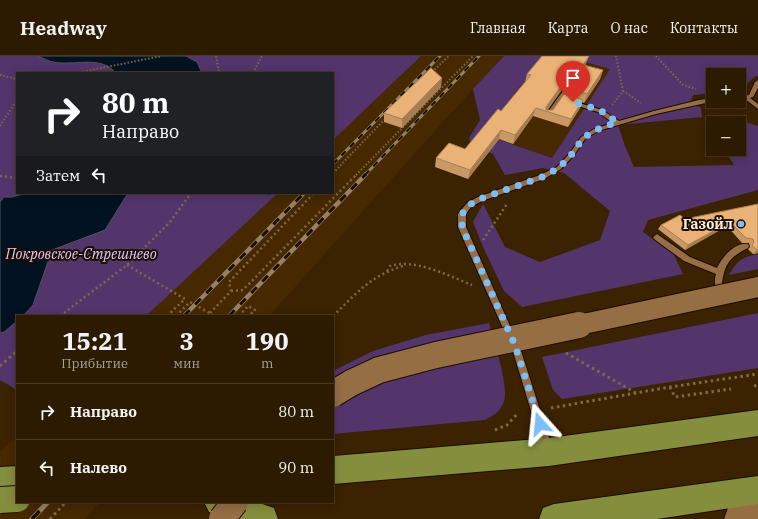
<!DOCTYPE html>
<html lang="ru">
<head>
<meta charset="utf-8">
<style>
	:root { --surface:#2c1a01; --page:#382710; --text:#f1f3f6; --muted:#a6a199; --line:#483823 }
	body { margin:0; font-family:"IBM Plex Serif",serif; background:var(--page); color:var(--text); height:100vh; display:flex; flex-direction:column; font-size:15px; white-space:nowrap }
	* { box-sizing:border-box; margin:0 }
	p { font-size:13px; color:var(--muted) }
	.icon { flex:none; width:22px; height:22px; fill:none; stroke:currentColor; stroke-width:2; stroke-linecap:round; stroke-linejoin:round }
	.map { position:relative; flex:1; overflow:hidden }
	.drawer { position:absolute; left:16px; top:259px; width:318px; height:188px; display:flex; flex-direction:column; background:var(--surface); border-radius:0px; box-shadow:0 2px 10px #0003,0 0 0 1px var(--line) }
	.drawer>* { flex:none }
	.banner { position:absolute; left:16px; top:16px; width:318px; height:122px; border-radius:0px; box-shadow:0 2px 10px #0003,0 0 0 1px var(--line); background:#202124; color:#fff; overflow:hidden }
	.tools { position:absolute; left:706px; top:12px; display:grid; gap:8px }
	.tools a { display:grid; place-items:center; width:40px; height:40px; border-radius:0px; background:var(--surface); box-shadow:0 2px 10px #0003,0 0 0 1px var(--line); font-size:20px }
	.pin { position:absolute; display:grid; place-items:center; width:34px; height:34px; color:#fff; margin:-41px -17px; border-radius:50% 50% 50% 0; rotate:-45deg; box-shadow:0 0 4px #0007 }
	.pin .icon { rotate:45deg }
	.me { position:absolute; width:44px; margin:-22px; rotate:342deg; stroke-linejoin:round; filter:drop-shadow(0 0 3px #0008) }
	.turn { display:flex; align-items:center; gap:14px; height:84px; padding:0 20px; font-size:18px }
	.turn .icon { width:52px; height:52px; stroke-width:2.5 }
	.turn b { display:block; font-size:28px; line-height:34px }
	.then { display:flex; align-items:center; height:38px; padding:0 20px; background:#0003; gap:8px; font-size:15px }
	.eta { display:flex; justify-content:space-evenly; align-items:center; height:68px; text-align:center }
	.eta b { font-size:24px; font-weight:700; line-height:28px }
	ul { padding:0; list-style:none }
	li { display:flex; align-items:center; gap:12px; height:56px; padding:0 20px; border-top:1px solid var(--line) }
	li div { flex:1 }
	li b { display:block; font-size:15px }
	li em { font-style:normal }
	header { display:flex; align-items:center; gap:24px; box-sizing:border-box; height:56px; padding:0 20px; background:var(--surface); border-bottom:1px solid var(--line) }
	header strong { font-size:19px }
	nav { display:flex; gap:22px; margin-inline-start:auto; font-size:14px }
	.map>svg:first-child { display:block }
	.built { fill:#472900 }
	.green { fill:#53356c }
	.water { fill:#021221; stroke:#4e5459 }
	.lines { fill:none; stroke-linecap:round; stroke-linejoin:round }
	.service-casing { stroke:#1e0c00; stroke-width:2 }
	.secondary-casing { stroke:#1e0c00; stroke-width:2 }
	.primary-casing { stroke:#1e0c00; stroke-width:2 }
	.path-far2 { stroke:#7e684c; stroke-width:2; stroke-dasharray:1.5 2; stroke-linecap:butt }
	.path-far1 { stroke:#7e684c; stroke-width:2.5; stroke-dasharray:2 3; stroke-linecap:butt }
	.path { stroke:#7e684c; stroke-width:3; stroke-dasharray:2.5 3.5; stroke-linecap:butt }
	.service { fill:#956e44; fill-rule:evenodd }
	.secondary { fill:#956e44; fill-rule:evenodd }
	.primary { fill:#858e3d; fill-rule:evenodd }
	.rail-far2-casing { stroke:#968167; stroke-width:3 }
	.rail-far1-casing { stroke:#968167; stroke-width:4.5 }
	.rail-casing { stroke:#968167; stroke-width:5 }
	.rail-far2 { stroke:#1c0d00; stroke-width:2; stroke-dasharray:6; stroke-linecap:butt }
	.rail-far1 { stroke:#1c0d00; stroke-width:3; stroke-dasharray:8; stroke-linecap:butt }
	.rail { stroke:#1c0d00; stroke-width:3.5; stroke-dasharray:11; stroke-linecap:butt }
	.secondary-bridge-far1-casing { stroke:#1e0c00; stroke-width:22; stroke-linecap:butt }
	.secondary-bridge-casing { stroke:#1e0c00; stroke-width:28; stroke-linecap:butt }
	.primary-bridge-casing { stroke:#1e0c00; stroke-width:28; stroke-linecap:butt }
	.secondary-bridge-far1 { stroke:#956e44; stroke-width:20 }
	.secondary-bridge { stroke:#956e44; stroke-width:26 }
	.primary-bridge { stroke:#858e3d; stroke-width:26 }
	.wall { fill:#c99965; fill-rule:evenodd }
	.shaded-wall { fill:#a47d53 }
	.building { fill:#eab276; stroke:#a47d53 }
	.route { stroke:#7dbef9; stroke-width:7; stroke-dasharray:0 12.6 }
	.poi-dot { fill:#7dbef9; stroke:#1c0d00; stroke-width:1.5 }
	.labels { text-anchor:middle; stroke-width:4; stroke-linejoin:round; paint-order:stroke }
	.poi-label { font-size:14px; font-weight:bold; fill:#ffeddc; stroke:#1c0d00; text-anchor:end }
	.park-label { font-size:14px; font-style:italic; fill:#e2c7fd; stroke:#1c0d00 }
</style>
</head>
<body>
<header>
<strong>Headway</strong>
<nav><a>Главная</a><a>Карта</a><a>О нас</a><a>Контакты</a></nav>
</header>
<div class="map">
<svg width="758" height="463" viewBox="0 0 758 463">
	<rect width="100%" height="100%" fill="#3b2201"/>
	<path class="built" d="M421 0H504L443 66 269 260H146L278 137H333V84Z
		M545 0H563L610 13 552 102 482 78Z
		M17 380V446H100L85 463H0V396Z"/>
	<path class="green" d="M0 0H421L333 84V17H17V137H278L146 260H17V334L0 324Z
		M504 0H545L482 78 552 102 610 13 563 0H758V20L754 21 741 34H739V19H713V37L693 39 691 45 701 52 702 61 618 69 625 90 634 111 734 109 724 93H739V67H714L745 66 758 70V134L648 164 643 176 673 197 683 218 522 251 504 235 483 191 473 166 483 148 505 191 540 206 600 184 610 155 564 117 543 112 505 119 493 98 471 88 469 82 480 64 473 33Z
		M758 198V213L729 219C738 204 740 202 758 198Z
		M758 257V312L562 343 553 334 542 301Z
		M489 267C493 285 511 333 503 348 499 357 492 360 485 364L333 378V315L373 295 426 279Z"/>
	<path class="water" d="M38 0H186L197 6 202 17H113V14C98 0 72 10 53 6 48 5 43 2 38 0Z
		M27 137H128L105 174 52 194 33 249 23 260H17V265L4 276 0 277V146L4 141H12Z"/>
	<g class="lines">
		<g class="service-casing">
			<path id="service" d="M577 17 580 19 563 42 602 54 619 65 654 55 699 44 713 42V45H715L656 58 598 75 585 83 574 99 561 113 544 123 482 145 471 151 466 158V171L514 279 513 282 510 283 507 282 506 279 458 171V158L467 147 478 141 540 119 557 111 570 97 581 81 594 73 613 67 598 56 561 45 549 62H545V60L575 18Z
				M758 24V32L753 41 750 42 758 48V53L745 43 739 44V40L749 39 755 26Z
				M657 178 690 201 717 212C722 201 735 186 748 188L749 190 748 192C730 201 725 207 722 227L729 237 728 239H722C716 230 713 229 716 218L684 205 654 183 653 181Z
				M515 285 521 286 522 289 520 292 552 391 551 394 547 396 543 394 542 391 511 289 512 286Z"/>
		</g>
		<g class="secondary-casing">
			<path id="secondary" d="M758 438V463H724L728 452Z"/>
		</g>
		<g class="primary-casing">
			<path id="primary" d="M758 354V380L549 410 333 428V400L549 382Z
				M17 410V438L0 439V411Z
				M758 420V448L657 463H539L543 452 554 448Z
				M204 446H257L274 452 278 463H225L209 456Z"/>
		</g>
		<path class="path-far2" d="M216 0 219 17
			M656 0 683 29 696 33
			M432 16 449 0
			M76 17 162 0
			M253 17 262 0
			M0 19 17 23
			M623 35 641 47
			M612 49 623 35 616 0
			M0 70 17 44
			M333 117 386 62
			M356 119 473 0"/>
		<path class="path-far1" d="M0 120 17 122
			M483 184 507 148
			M127 209 185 243 167 260
			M387 215 390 210C415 202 449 220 472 229
			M231 235 243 234 357 118
			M210 257 231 235 229 226 314 137
			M60 260 127 209 170 166 191 137
			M176 260 190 246 215 260
			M239 260 248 250 255 254 249 260
			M333 260C357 237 370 220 403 210"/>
		<path class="path" d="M566 297 636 337
			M0 310 17 295
			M754 330 758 329
			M670 331 675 341 731 333
			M551 352 670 331 758 318
			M495 374 507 369 518 357
			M50 463 66 446"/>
		<use href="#service" class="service"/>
		<use href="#secondary" class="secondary"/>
		<use href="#primary" class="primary"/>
		<g class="rail-far2-casing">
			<path id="rail-far2" d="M333 108 440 0
				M365 119 479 0"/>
		</g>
		<g class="rail-far1-casing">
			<path id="rail-far1" d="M184 260 304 137
				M229 260 366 118"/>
		</g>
		<g class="rail-casing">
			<path id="rail" d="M0 444 17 428
				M32 463 48 446"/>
		</g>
		<use href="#rail-far2" class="rail-far2"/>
		<use href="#rail-far1" class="rail-far1"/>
		<use href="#rail" class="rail"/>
		<g class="secondary-bridge-far1-casing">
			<path id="secondary-bridge-far1" d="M574 270 758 231"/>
		</g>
		<g class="secondary-bridge-casing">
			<path id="secondary-bridge" d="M333 338 351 327 379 314 436 299 579 269
				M222 463 235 446"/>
		</g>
		<g class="primary-bridge-casing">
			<path id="primary-bridge" d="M0 444 17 443"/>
		</g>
		<use href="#secondary-bridge-far1" class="secondary-bridge-far1"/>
		<use href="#secondary-bridge" class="secondary-bridge"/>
		<use href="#primary-bridge" class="primary-bridge"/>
	</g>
	<path class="wall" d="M589 0 585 9 603 14 600 23 584 47 582 46 580 52 568 71 533 60 513 88 499 83 468 123 435 111 436 102 465 93 501 55 525 26 527 18ZM576 16 580 17 568 32 566 39 553 54H547L574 17Z
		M441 31 402 72 384 66V57Z
		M758 148V197L753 198 748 193 750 191 749 187H742L727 170 685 194 658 173 661 169Z"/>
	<path class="shaded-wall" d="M589 0 586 8 584 11 583 9 580 17 583 9Z
		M579 7 576 16 574 17 547 55H545L546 51 576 9Z
		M603 14 600 23 584 47 587 38Z
		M442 22 441 31 402 72V63Z
		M583 44 580 52 568 71 571 63Z
		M536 52 533 60 513 88 515 79Z
		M501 74 499 83 468 123 470 114Z
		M730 166 727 170 685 194 688 189Z
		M757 194H758V197L753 198Z"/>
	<path class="building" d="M542 0H589L583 9 579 7 576 9 546 51V54H553L564 38 583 44 571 63 536 52 515 79 501 74 470 114 436 102 449 87 465 93 498 53 501 55 531 19 527 18Z
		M583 9 603 14 587 38 568 32 584 11Z
		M431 12 442 22 402 63 384 57Z
		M758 148V194H757L752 189 754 186 753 183 746 182 730 166 688 189 661 169 680 159 685 163Z"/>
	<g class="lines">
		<path class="route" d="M540 368 515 289 462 171V158L469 149 480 143 542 121 559 112 572 98 583 82 596 74 617 66 600 54 573 46"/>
	</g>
	<circle class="poi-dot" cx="741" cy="168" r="4"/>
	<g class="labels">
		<g class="poi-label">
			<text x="733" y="173">Газойл</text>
		</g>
		<g class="park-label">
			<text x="81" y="203">Покровское-Стрешнево</text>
		</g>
	</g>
</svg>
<div class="tools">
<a>+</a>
<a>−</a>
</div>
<div class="pin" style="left:573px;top:46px;background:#d93025"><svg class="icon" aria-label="arrive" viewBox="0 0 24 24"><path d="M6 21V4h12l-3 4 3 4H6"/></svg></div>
<svg class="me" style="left:540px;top:368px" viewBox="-20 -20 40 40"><path d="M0-17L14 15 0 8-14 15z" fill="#7dbef9" stroke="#fff" stroke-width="4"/></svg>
<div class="banner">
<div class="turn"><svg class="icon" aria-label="right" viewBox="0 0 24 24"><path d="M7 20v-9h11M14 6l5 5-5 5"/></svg><div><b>80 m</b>Направо</div></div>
<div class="then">Затем<svg class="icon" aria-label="left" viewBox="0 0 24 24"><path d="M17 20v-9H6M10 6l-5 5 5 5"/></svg></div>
</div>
<section class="drawer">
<div class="eta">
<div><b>15:21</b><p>Прибытие</p></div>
<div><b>3</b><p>мин</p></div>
<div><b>190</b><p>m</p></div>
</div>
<ul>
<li><svg class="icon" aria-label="right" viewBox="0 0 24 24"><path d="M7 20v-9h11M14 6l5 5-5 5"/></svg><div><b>Направо</b></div><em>80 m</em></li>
<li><svg class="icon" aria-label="left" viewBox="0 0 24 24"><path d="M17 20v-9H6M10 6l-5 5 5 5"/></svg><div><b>Налево</b></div><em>90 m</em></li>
</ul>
</section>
</div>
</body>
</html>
